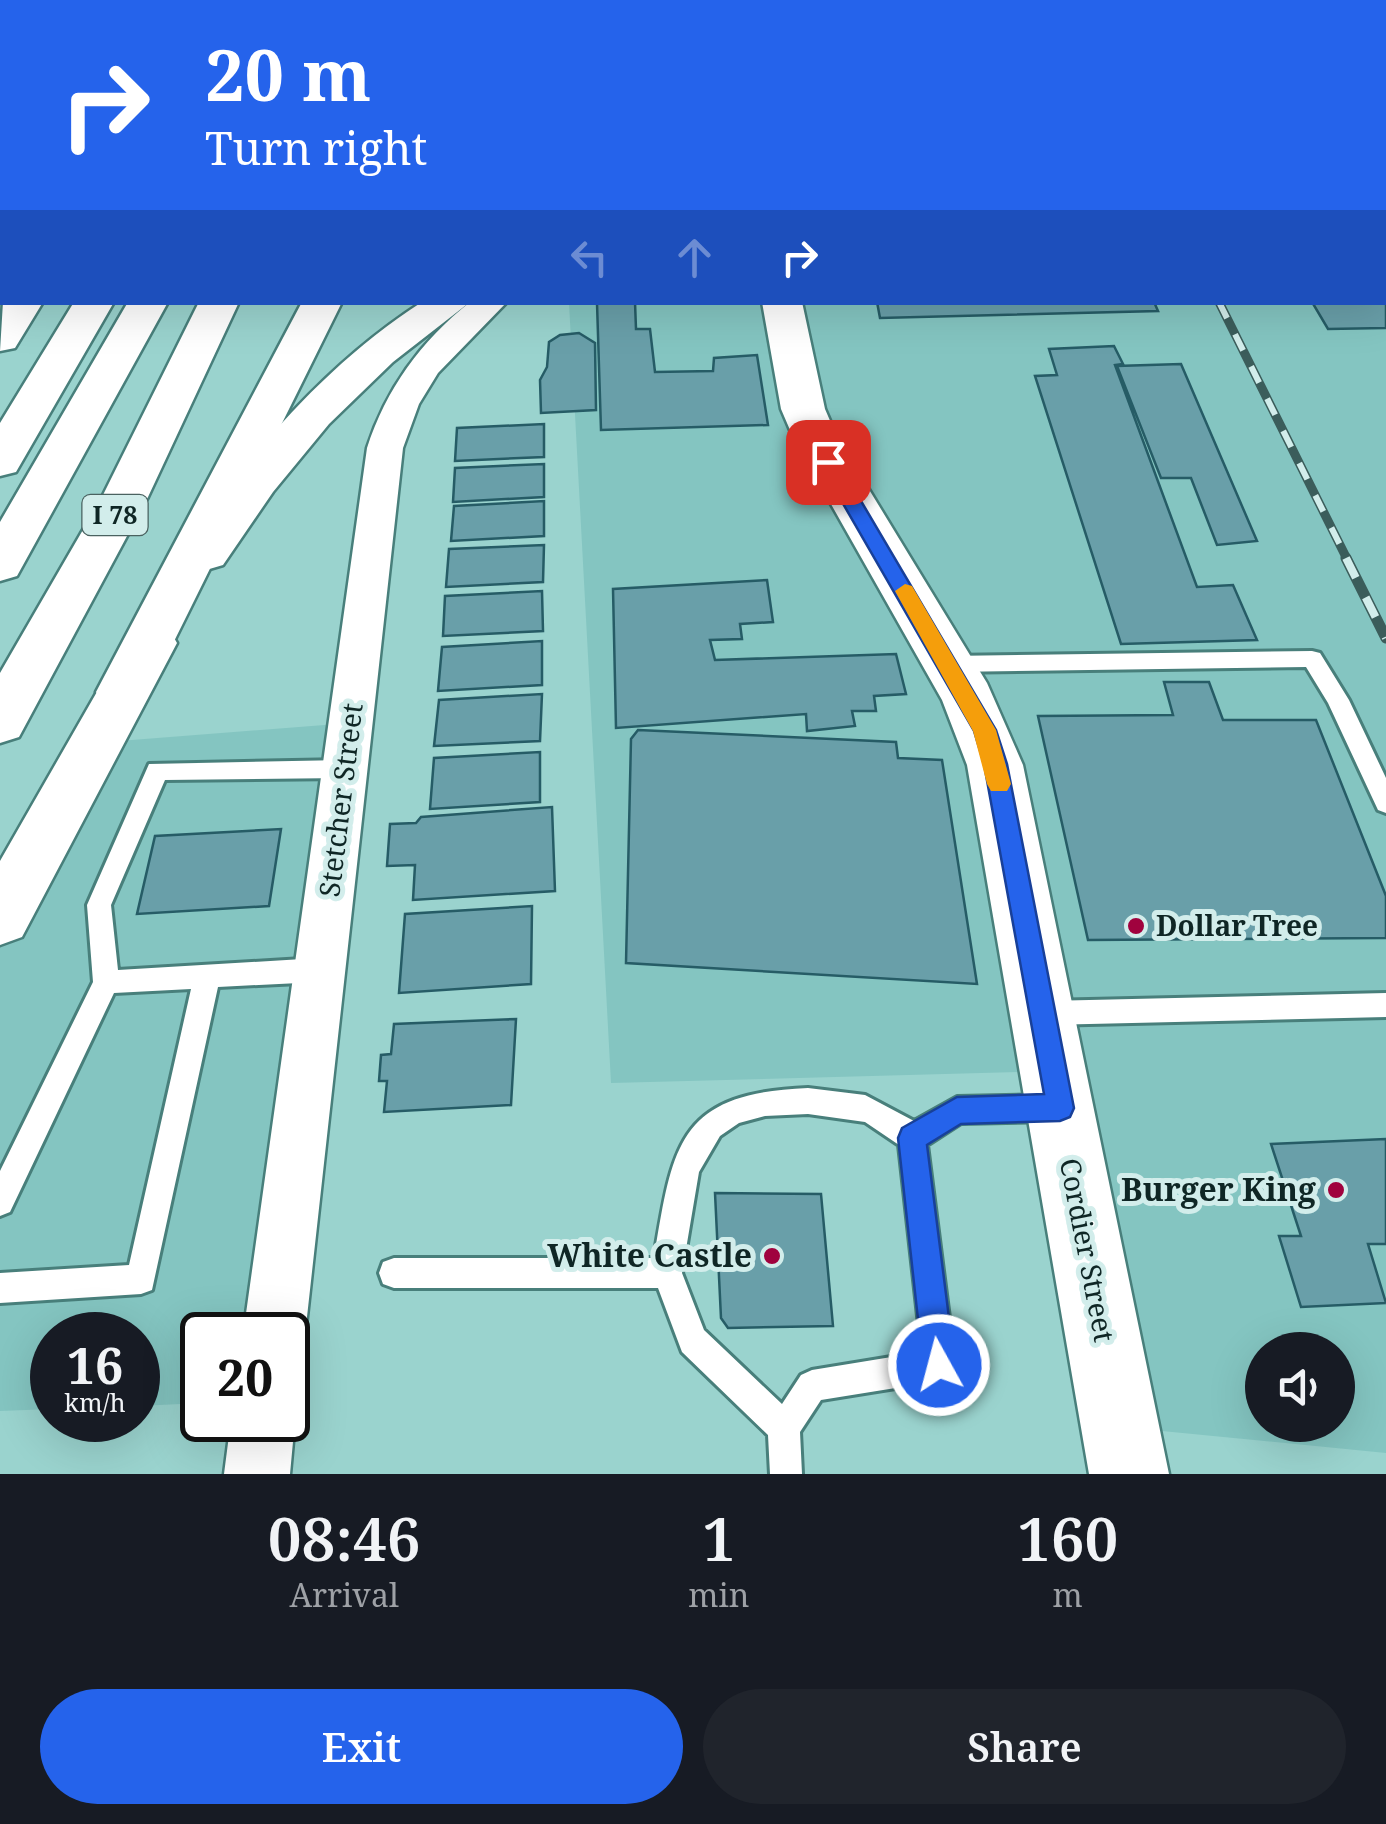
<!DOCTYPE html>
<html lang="en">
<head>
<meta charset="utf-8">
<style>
	:root { --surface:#171b24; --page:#20242c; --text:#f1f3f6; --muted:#9ea1a6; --accent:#2563eb }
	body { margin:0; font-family:"Noto Serif",serif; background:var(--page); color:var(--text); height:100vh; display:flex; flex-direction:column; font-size:38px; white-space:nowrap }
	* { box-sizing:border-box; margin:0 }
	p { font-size:32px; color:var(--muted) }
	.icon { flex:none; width:55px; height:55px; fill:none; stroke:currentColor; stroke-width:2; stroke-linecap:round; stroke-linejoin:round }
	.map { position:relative; height:1474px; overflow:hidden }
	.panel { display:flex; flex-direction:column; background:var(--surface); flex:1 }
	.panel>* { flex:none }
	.hud { position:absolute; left:0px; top:0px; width:1388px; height:305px; box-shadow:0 10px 40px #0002; background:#2563eb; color:#fff; overflow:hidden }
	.fabs { position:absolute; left:1245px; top:1332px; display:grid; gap:20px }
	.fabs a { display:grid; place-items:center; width:110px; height:110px; border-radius:50%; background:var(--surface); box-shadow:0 10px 40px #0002; font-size:50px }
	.speed { position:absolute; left:30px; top:1312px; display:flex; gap:20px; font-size:50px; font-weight:700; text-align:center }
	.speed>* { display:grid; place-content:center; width:130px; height:130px; border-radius:50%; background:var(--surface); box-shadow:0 10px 40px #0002; line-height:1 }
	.speed small { font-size:25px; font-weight:400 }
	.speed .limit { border:5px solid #111; border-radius:15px; background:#fff; color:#111 }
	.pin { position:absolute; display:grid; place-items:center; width:85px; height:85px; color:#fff; margin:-42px; border-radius:20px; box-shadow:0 5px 15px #0006 }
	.me { position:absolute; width:110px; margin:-55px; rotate:353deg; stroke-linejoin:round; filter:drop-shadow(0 0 8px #0008) }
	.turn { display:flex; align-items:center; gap:35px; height:210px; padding:0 40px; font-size:45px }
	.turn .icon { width:130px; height:130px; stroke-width:2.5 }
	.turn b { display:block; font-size:70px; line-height:85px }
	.lanes { display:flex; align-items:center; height:95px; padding:0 40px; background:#0003; justify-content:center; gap:50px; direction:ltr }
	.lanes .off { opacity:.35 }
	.eta { display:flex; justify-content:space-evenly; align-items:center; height:170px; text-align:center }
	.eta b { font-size:60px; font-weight:600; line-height:70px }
	.primary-button { display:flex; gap:20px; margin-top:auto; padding:20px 40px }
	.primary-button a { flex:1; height:115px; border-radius:60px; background:var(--accent); color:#fff; font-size:40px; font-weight:600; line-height:115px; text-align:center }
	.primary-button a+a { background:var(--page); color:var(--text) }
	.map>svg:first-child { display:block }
	.built { fill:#84c5c1; fill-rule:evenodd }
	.building { fill:#699fa9; stroke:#265c66; stroke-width:2.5 }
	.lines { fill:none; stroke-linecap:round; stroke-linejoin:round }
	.lane-casing { stroke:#487f7b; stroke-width:6 }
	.street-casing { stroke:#487f7b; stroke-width:5 }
	.secondary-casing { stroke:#487f7b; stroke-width:5 }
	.highway-casing { stroke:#487f7b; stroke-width:5 }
	.lane { fill:#fff; fill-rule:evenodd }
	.street { fill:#fff; fill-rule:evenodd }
	.secondary { fill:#fff; fill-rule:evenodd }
	.highway { fill:#fff; fill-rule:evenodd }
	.rail-far1-casing { stroke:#3b5d5b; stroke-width:9 }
	.rail-casing { stroke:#3b5d5b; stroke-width:11 }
	.rail-far1 { stroke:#d2edeb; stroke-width:6; stroke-dasharray:18; stroke-linecap:butt }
	.rail { stroke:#d2edeb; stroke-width:8; stroke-dasharray:22; stroke-linecap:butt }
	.route { fill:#2563eb; stroke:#184099; stroke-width:2.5 }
	.slow { fill:#f59e0b }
	.poi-dot { fill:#a0023e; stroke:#d2edeb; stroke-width:4 }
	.labels { text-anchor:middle; stroke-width:10; stroke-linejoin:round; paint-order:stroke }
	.shield { fill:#d2edeb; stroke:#4a6260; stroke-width:2.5 }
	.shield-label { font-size:25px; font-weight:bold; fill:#0f2625 }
	.street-label { font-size:28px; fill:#0f2625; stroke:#d2edeb }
	.poi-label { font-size:28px; font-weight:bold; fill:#0f2625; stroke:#d2edeb; text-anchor:start }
	.near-poi-label { font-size:32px; font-weight:bold; fill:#0f2625; stroke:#d2edeb; text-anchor:end }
</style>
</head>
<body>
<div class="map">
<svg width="1386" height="1474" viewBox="0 0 1386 1474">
	<rect width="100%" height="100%" fill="#9ad3ce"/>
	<path class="built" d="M496 0H1386V1453L1121 1427 1058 1071 611 1083 569 303 1385 302V2ZM1262 1350H1338V1425H1262Z
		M350 723 255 1335H202V1403L138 1406V1335H52V1409L0 1411V929L119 741Z"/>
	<path class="building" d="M0 0H104L2 2 0 20Z
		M583 0H696V2H583Z
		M1386 276V328L1328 329 1312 302H1385Z
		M635 302 636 329H650L655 372 713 371 714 358 757 355 768 425 601 430 597 303Z
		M877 302H1154L1158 311 880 318Z
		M579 333 595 343 596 410 541 413 540 380 547 367 549 342 560 335Z
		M1114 346 1123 364 1115 365 1197 587 1233 585 1257 640 1121 644 1035 376 1057 375 1049 349Z
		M1181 364 1257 541 1217 545 1191 478H1161L1117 366Z
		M544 424V457L455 461 457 428Z
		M544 464V497L453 502 455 468Z
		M544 501V536L451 541 454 506Z
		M544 545 543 582 446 587 449 549Z
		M767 580 773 622 740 624 742 639 710 640 715 660 896 654 906 694 874 696 876 711H852L855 726 807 731 806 714 616 728 613 589Z
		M542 591 543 631 443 636 445 596Z
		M542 641V685L438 691 442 647Z
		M1164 682H1209L1223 720H1316L1386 896V938L1088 940 1038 716 1173 715Z
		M542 694 540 741 434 746 439 700Z
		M638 730 896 742 898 758 942 760 977 984 626 963 631 739Z
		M540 752V802L430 809 434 758Z
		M552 807 555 891 413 900 415 865 387 866 390 824 416 823 421 817Z
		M281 829 269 906 137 914 155 836Z
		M532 906 531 984 399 993 405 914Z
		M516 1019 511 1105 384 1112 387 1081H379L381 1055 391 1054 394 1024Z
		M1386 1139V1244H1368L1386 1303 1301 1307 1279 1236H1301L1271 1144Z
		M715 1193 821 1194 833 1326 728 1328 721 1318Z"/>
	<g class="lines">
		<g class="lane-casing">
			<path id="lane" d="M1101 0H1113L1114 2H1102Z
				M1312 651 1320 653 1349 700 1386 778V813L1378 810 1328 703 1306 667 949 672 938 664 949 656Z
				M344 760 352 762 355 769 352 776 344 778 165 780 111 905 118 970 319 958 328 962 332 970 328 978 319 982 218 987 152 1290 141 1294 0 1303V1273L129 1265 191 989 114 993 10 1212 0 1216V1171L93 982 87 905 149 764Z
				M1386 993V1017L1046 1025 1037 1022 1033 1013 1037 1004 1046 1001Z
				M808 1088 865 1095 914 1121 957 1097 1056 1095 1066 1099 1070 1108 1066 1117 1056 1121 961 1123 927 1145 955 1365 950 1376 939 1381 821 1400 800 1432 802 1474H770L768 1435 682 1352 658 1288H394L383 1284 379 1273 383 1262 394 1258H654C673 1144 678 1093 808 1088ZM808 1114 865 1122 899 1145 922 1352 812 1370 801 1375 782 1404 704 1330 682 1273 699 1172 720 1136 739 1123 765 1116Z"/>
		</g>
		<g class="street-casing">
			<path id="street" d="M470 302H507L438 373 419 404 403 448 305 1335 296 1357 288 1360V1335H243L367 448C386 389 421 341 470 302Z
				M288 1402 295 1420 290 1474H224L231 1420H288Z"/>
		</g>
		<g class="secondary-casing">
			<path id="secondary" d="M705 0H735V2H705Z
				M2 161V184L0 185V162Z
				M422 302H470L393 362 329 424 273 492 223 565 206 570 189 565 182 553 189 541C254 449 326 364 422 302Z
				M762 302H802L825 409 837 437 987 683 1023 765 1169 1474H1089L967 765 942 700 793 437 781 409Z
				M151 624 169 629 177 643 22 937 0 945V861L133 629Z"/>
		</g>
		<g class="highway-casing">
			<path id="highway" d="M406 0H436V2H406Z
				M3 302H43L15 348 0 351Z
				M74 302H114L16 472 0 476V423Z
				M128 302H168L17 576 0 581V522Z
				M199 302H239L148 497 19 737 0 743V673L102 497Z
				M302 302H342L142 706 123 712 104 706 96 692Z"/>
		</g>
		<use href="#lane" class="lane"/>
		<use href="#street" class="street"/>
		<use href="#secondary" class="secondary"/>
		<use href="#highway" class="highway"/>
		<g class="rail-far1-casing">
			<path id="rail-far1" d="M1219 302 1348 561"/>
		</g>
		<g class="rail-casing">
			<path id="rail" d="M1346 558 1386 638"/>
		</g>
		<use href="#rail-far1" class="rail-far1"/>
		<use href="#rail" class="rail"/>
	</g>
	<path class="route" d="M828 456 838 462 996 730 1007 764 1074 1108 1070 1117 1060 1121 961 1124 927 1145 955 1365 950 1376 939 1381 928 1376 923 1365 898 1138 902 1128 957 1097 1044 1094 984 764 974 731 819 462Z"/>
	<path class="slow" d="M905 584 912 586 996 730 1011 784 1007 791H991L987 784 973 731 895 591Z"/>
	<g class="poi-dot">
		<circle cx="1136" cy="926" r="10"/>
		<circle cx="1336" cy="1190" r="10"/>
		<circle cx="772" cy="1256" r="10"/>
	</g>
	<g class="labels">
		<rect class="shield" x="82.5" y="495" width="65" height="40" rx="8"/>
		<g class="shield-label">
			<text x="115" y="524">I 78</text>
		</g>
		<g class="street-label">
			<text transform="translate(341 800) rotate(-83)" y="10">Stetcher Street</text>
			<text transform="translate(1087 1250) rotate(79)" y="10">Cordier Street</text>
		</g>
		<g class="poi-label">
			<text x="1156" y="936">Dollar Tree</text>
		</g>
		<g class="near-poi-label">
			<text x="1316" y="1201">Burger King</text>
			<text x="752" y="1267">White Castle</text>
		</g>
	</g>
</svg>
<div class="fabs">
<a><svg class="icon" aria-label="sound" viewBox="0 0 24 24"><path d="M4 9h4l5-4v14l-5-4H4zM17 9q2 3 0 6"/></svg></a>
</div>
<div class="speed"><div>16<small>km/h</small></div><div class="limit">20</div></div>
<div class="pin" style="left:828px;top:462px;background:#d93025"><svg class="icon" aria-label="arrive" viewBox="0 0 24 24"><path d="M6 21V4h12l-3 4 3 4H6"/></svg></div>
<svg class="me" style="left:939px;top:1365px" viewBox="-20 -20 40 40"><circle r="17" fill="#2563eb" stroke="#fff" stroke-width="3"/><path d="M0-11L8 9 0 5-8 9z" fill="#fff"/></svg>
<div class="hud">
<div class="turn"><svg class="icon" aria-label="right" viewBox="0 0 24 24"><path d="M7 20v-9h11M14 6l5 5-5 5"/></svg><div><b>20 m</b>Turn right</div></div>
<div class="lanes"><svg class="icon off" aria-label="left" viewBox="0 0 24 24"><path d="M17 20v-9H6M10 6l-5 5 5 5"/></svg><svg class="icon off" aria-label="ahead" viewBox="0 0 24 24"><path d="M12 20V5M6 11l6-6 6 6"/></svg><svg class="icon" aria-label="right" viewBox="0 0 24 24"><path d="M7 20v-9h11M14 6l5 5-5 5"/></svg></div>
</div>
</div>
<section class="panel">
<div class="eta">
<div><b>08:46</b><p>Arrival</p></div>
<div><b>1</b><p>min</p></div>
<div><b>160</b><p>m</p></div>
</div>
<div class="primary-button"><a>Exit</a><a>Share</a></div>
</section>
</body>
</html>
